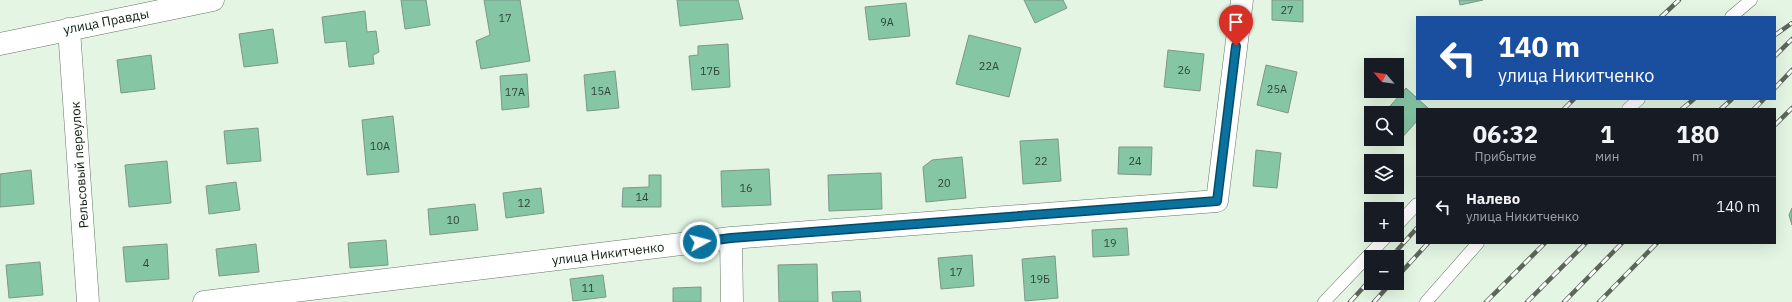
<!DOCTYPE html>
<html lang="ru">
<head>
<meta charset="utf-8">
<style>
	:root { --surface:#171b24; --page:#20242c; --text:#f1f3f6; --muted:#9ea1a6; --line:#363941 }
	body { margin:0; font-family:"IBM Plex Sans",sans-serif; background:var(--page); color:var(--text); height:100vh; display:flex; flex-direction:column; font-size:15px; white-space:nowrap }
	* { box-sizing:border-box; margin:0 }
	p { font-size:13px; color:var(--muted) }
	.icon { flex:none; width:22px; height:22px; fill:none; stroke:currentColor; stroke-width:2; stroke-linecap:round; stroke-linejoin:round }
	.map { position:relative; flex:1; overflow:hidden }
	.panel { position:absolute; left:1416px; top:108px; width:360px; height:136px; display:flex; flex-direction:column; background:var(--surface); border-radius:0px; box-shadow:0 4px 16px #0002 }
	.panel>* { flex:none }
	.hud { position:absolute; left:1416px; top:16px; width:360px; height:84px; border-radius:0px; box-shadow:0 4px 16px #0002; background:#1a4fa0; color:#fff; overflow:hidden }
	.needle { width:26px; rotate:298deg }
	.controls { position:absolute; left:1364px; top:58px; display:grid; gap:8px }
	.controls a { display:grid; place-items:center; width:40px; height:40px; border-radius:0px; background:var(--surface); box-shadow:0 4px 16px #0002; font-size:20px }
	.pin { position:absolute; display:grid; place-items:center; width:34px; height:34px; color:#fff; margin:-41px -17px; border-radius:50% 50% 50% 0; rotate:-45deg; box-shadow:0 0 4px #0007 }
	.pin .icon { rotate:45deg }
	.me { position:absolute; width:44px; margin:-22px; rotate:83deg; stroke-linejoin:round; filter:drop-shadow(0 0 3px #0008) }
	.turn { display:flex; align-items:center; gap:14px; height:84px; padding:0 16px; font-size:18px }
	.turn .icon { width:52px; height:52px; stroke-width:2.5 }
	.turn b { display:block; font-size:28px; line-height:34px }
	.eta { display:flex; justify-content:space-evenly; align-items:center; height:68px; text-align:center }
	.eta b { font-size:24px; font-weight:700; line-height:28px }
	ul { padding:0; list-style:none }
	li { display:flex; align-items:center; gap:12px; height:60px; padding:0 16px; border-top:1px solid var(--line) }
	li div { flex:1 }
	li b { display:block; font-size:15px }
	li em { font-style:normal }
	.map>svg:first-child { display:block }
	.building { fill:#85c6a5; stroke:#7f968a }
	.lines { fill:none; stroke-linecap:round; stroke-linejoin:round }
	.lane-casing { stroke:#667665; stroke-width:13 }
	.street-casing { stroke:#667665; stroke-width:23 }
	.lane { stroke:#fff; stroke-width:12 }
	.street { stroke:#fff; stroke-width:22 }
	.rail-casing { stroke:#5c665b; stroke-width:4.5 }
	.rail { stroke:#fbfffb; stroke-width:3; stroke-dasharray:9; stroke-linecap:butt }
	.route-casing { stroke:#064a67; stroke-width:10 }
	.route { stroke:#0a729e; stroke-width:7 }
	.labels { text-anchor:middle; stroke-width:3; stroke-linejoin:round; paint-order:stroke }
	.number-label { font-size:11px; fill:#304438 }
	.street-label { font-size:13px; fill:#131913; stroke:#fbfffb }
</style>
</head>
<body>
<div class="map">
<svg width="1792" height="302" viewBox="0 0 1792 302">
	<rect width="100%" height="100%" fill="#e4f6e3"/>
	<path class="building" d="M401 0H426L430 25 405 29Z
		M484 0H520L530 61 481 69 476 41 490 35Z
		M677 0H738L743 19 680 26Z
		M1024 0H1063L1067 8 1035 23Z
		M1272 0H1303V22L1272 20Z
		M1459 0H1483L1460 5Z
		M906 3 910 36 869 40 865 7Z
		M365 11 367 32 376 31 379 52 373 55 374 64 349 67 346 41 325 43 322 17Z
		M273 29 278 63 244 67 239 34Z
		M969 35 1021 48 1009 97 956 84Z
		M728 44 730 87 692 90 689 56 698 55V46Z
		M1168 50 1204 54 1200 91 1164 87Z
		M151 55 155 89 121 93 117 60Z
		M1266 65 1297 72 1288 113 1257 105Z
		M615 71 619 108 587 111 584 75Z
		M527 74 529 107 502 110 500 76Z
		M1406 88 1428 108 1417 109V121L1399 141 1396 139 1397 113H1384Z
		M393 116 399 172 367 175 362 120Z
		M258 128 261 161 227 164 224 131Z
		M1058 139 1061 181 1023 184 1020 141Z
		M1119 147H1152L1151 175 1118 174Z
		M1256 150 1281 153 1277 188 1253 186Z
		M962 157 966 198 926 202 923 167 932 160Z
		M167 161 171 203 129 207 125 165Z
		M769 169 771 205 722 207 721 171Z
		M31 170 34 204 0 207V174Z
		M881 173 882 209 829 211 828 175Z
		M649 175H661V207H622L623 188 649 187Z
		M236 182 240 210 209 214 206 186Z
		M541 188 544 213 506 218 503 193Z
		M475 204 478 230 430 235 428 209Z
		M1792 208V225L1789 215Z
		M1127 228 1129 255 1093 257 1092 230Z
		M386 240 388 265 350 268 348 243Z
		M167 244 169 279 126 282 123 247Z
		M256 244 259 272 219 276 216 249Z
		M972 255 974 286 941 289 938 258Z
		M1055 256 1058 298 1025 301 1022 259Z
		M40 262 43 295 9 298 6 265Z
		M817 264 818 302H779L778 265Z
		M603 275 606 297 573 301 570 279Z
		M701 287V302H673V288Z
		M860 291 861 302H833L832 292Z"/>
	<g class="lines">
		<g class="lane-casing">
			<path id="lane" d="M1731 17 1751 0
				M1628 109 1639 99
				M1397 225 1417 204
				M1324 302 1388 235
				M1426 302 1478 243"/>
		</g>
		<g class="street-casing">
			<path id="street" d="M69 29 88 302
				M0 44 213 0
				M731 238 732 302
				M204 302 731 238 1217 201 1242 0"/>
		</g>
		<use href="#lane" class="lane"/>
		<use href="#street" class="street"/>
		<g class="rail-casing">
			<path id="rail" d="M1661 17 1679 0
				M1775 35 1792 23
				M1775 56 1792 39
				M1775 88 1792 70
				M1564 109 1574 99
				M1682 109 1694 99
				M1721 109 1732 99
				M1754 109 1764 99
				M1775 125 1792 108
				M1391 257 1417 228
				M1397 277 1428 243
				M1350 302 1371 279
				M1374 302 1391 283
				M1486 302 1545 243
				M1527 302 1586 243
				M1564 302 1622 243
				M1599 302 1657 243"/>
		</g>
		<use href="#rail" class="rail"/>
	</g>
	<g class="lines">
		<g class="route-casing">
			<path id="route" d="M700 242 731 238 1217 201 1236 46"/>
		</g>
		<use href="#route" class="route"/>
	</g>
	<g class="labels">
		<g class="number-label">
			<text x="1287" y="14">27</text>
			<text x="505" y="22">17</text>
			<text x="887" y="26">9А</text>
			<text x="989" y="70">22А</text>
			<text x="1184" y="74">26</text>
			<text x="710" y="75">17Б</text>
			<text x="1277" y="93">25А</text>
			<text x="601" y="95">15А</text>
			<text x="515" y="96">17А</text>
			<text x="380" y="150">10А</text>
			<text x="1041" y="165">22</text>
			<text x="1135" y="165">24</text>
			<text x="944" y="187">20</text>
			<text x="746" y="192">16</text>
			<text x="642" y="201">14</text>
			<text x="524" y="207">12</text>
			<text x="453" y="224">10</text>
			<text x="1110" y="247">19</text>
			<text x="146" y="267">4</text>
			<text x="956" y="276">17</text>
			<text x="1040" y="283">19Б</text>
			<text x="588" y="292">11</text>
		</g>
		<g class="street-label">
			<text transform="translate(106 21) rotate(-11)" y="5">улица Правды</text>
			<text transform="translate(79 165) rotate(-94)" y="5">Рельсовый переулок</text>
			<text transform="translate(608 253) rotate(-7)" y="5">улица Никитченко</text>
		</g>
	</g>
</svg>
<div class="controls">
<a><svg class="needle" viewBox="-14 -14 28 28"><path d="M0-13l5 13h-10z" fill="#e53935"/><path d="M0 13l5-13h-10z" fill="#9ea1a6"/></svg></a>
<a><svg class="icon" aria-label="search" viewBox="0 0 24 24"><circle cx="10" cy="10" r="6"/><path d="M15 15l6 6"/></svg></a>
<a><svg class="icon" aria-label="layers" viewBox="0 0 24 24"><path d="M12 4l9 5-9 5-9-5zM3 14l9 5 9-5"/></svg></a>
<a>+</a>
<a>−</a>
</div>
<div class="pin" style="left:1236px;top:46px;background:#d93025"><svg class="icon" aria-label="arrive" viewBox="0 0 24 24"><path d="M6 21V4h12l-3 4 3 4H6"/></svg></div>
<svg class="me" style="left:700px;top:242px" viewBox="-20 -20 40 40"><circle r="17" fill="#0a729e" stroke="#fff" stroke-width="3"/><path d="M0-11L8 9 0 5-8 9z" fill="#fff"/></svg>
<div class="hud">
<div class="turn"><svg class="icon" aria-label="left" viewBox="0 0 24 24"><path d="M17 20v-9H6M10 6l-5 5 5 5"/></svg><div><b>140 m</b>улица Никитченко</div></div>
</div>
<section class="panel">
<div class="eta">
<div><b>06:32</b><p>Прибытие</p></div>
<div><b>1</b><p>мин</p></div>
<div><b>180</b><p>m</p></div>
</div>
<ul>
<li><svg class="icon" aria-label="left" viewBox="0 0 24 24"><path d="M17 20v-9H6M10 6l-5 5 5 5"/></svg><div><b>Налево</b><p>улица Никитченко</p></div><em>140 m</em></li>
</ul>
</section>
</div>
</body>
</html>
